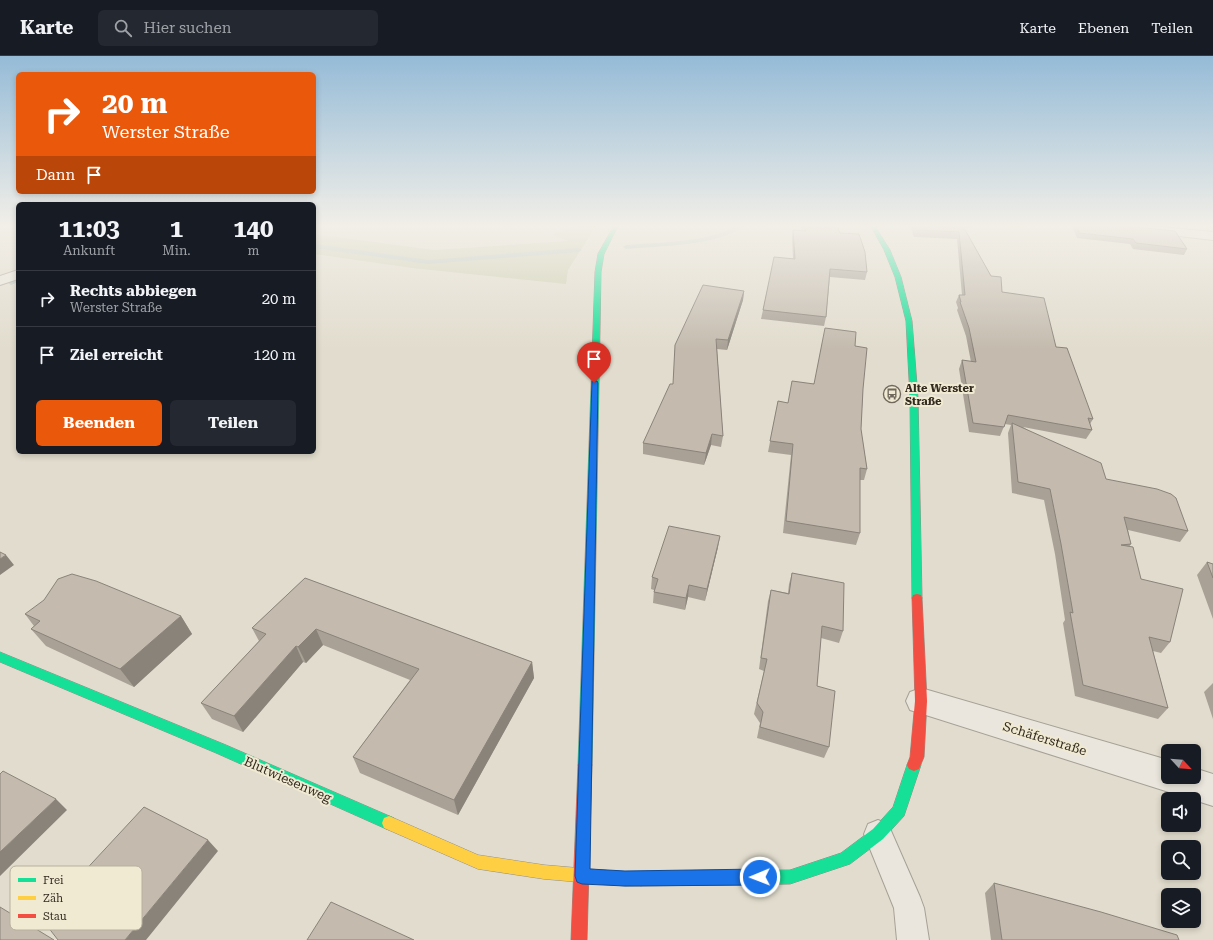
<!DOCTYPE html>
<html lang="de">
<head>
<meta charset="utf-8">
<style>
	:root { --surface:#171b24; --page:#242831; --text:#f1f3f6; --muted:#9ea1a6; --line:#363941; --accent:#ea580c }
	body { margin:0; font-family:"Roboto Serif",serif; background:var(--page); color:var(--text); height:100vh; display:flex; flex-direction:column; font-size:15px; white-space:nowrap }
	* { box-sizing:border-box; margin:0 }
	p { font-size:13px; color:var(--muted) }
	.icon { flex:none; width:22px; height:22px; fill:none; stroke:currentColor; stroke-width:2; stroke-linecap:round; stroke-linejoin:round }
	.map { position:relative; flex:1; overflow:hidden }
	.side { position:absolute; left:16px; top:146px; width:300px; height:252px; display:flex; flex-direction:column; background:var(--surface); border-radius:6px; box-shadow:0 2px 6px #0003 }
	.side>* { flex:none }
	.guide { position:absolute; left:16px; top:16px; width:300px; height:122px; border-radius:6px; box-shadow:0 2px 6px #0003; background:#ea580c; color:#fff; overflow:hidden }
	.needle { width:26px; rotate:116deg }
	.controls { position:absolute; left:1161px; top:688px; display:grid; gap:8px }
	.controls a { display:grid; place-items:center; width:40px; height:40px; border-radius:6px; background:var(--surface); box-shadow:0 2px 6px #0003; font-size:20px }
	.pin { position:absolute; display:grid; place-items:center; width:34px; height:34px; color:#fff; margin:-41px -17px; border-radius:50% 50% 50% 0; rotate:-45deg; box-shadow:0 0 4px #0007 }
	.pin .icon { rotate:45deg }
	.me { position:absolute; width:44px; margin:-22px; rotate:269deg; stroke-linejoin:round; filter:drop-shadow(0 0 3px #0008) }
	.turn { display:flex; align-items:center; gap:14px; height:84px; padding:0 20px; font-size:18px }
	.turn .icon { width:52px; height:52px; stroke-width:2.5 }
	.turn b { display:block; font-size:28px; line-height:34px }
	.then { display:flex; align-items:center; height:38px; padding:0 20px; background:#0003; gap:8px; font-size:15px }
	.eta { display:flex; justify-content:space-evenly; align-items:center; height:68px; text-align:center }
	.eta b { font-size:24px; font-weight:700; line-height:28px }
	.button { display:flex; gap:8px; margin-top:auto; padding:8px 20px }
	.button a { flex:1; height:46px; border-radius:6px; background:var(--accent); color:#fff; font-size:16px; font-weight:700; line-height:46px; text-align:center }
	.button a+a { background:var(--page); color:var(--text) }
	ul { padding:0; list-style:none }
	li { display:flex; align-items:center; gap:12px; height:56px; padding:0 20px; border-top:1px solid var(--line) }
	li div { flex:1 }
	li b { display:block; font-size:15px }
	li em { font-style:normal }
	header { display:flex; align-items:center; gap:24px; box-sizing:border-box; height:56px; padding:0 20px; background:var(--surface); border-bottom:1px solid var(--line) }
	header strong { font-size:19px }
	nav { display:flex; gap:22px; margin-inline-start:auto; font-size:14px }
	.search { width:280px; height:36px; background:var(--page); display:flex; align-items:center; gap:10px; box-sizing:border-box; padding:0 14px; border-radius:6px; color:var(--muted); font-size:15px }
	.map>svg:first-child { display:block }
	.green { fill:#cdcfb1 }
	.lines { fill:none; stroke-linecap:round; stroke-linejoin:round }
	.stream { fill:#b8c6be; fill-rule:evenodd }
	.lane-casing { stroke:#a6a196; stroke-width:2 }
	.street-casing { stroke:#a6a196; stroke-width:2 }
	.fast-casing { stroke:#969086; stroke-width:1 }
	.slow-casing { stroke:#969086; stroke-width:1 }
	.jam-casing { stroke:#969086; stroke-width:1 }
	.lane { fill:#eae6dd; fill-rule:evenodd }
	.street { fill:#eae6dd; fill-rule:evenodd }
	.fast { fill:#16e098; fill-rule:evenodd }
	.slow { fill:#ffcf43; fill-rule:evenodd }
	.jam { fill:#f24e42; fill-rule:evenodd }
	.wall { fill:#a9a196 }
	.shaded-wall { fill:#89837a }
	.building { fill:#c4bbae; stroke:#89837a }
	.route { fill:#1a73e8; stroke:#114b97 }
	.labels { text-anchor:middle; stroke-width:4; stroke-linejoin:round; paint-order:stroke }
	.poi-label { font-size:11px; font-weight:bold; fill:#332a1f; stroke:#f1ead3; text-anchor:start }
	.near-street-label { font-size:13px; fill:#332a1f; stroke:#f1ead3 }
	.key { fill:#f1ead3; stroke:#b8b09d; stroke-width:1 }
	.key-label { font-size:11px; fill:#332a1f }
</style>
</head>
<body>
<header>
<strong>Karte</strong>
<div class="search"><svg class="icon" aria-label="search" viewBox="0 0 24 24"><circle cx="10" cy="10" r="6"/><path d="M15 15l6 6"/></svg>Hier suchen</div>
<nav><a>Karte</a><a>Ebenen</a><a>Teilen</a></nav>
</header>
<div class="map">
<svg width="1213" height="884" viewBox="0 0 1213 884">
	<rect width="100%" height="100%" fill="#e1dccd"/>
	<path class="green" d="M580 170H596L568 214 566 228 412 212 314 198V178L434 194 568 185 553 179V178Z"/>
	<g class="lines">
		<path class="stream" d="M738 170H744C720 190 657 190 626 193L623 191 626 189C663 186 704 187 738 170Z
			M314 188 428 204 579 192 582 194 579 196 428 208 314 192Z
			M18 222V226L11 229 8 227Z"/>
		<g class="lane-casing">
			<path id="lane" d="M878 764 888 768 920 841 924 852 929 884H897L894 852 864 778 868 768Z"/>
		</g>
		<g class="street-casing">
			<path id="street" d="M1112 170H1149L1213 176V184L1118 173 1114 172Z
				M18 214V223L0 229V220Z
				M921 632 1168 704V721H1194V712L1213 718V750L910 654 906 645 910 636Z"/>
		</g>
		<g class="fast-casing">
			<path id="fast" d="M614 170H618L604 198 601 216 592 709 590 713 585 715 580 713 578 709 595 216 598 198Z
				M871 170H875L890 194 901 221 912 265 918 342 922 542 921 545 917 546 913 545 912 542 910 342 906 265 895 221 884 194Z
				M0 596 226 689 394 762 396 767 394 772 389 774 384 772 216 697 0 606Z
				M914 703 919 705 921 709 904 760 883 783 850 808 790 828 641 830 636 828 634 823 636 818 641 816 790 814 841 797 873 773 893 751 907 709 909 705Z"/>
		</g>
		<g class="slow-casing">
			<path id="slow" d="M389 760 478 799 544 809 625 816H641L646 818 648 823 646 828 641 830H625L544 823 478 813 384 772 382 767 384 762Z"/>
		</g>
		<g class="jam-casing">
			<path id="jam" d="M917 538 921 539 922 542 927 645 924 701 919 713 914 715 909 713 907 709 910 701 915 645 912 542 913 539Z
				M585 703 590 705 592 709 587 884H571L578 709 580 705Z"/>
		</g>
		<use href="#lane" class="lane"/>
		<use href="#street" class="street"/>
		<use href="#fast" class="fast"/>
		<use href="#slow" class="slow"/>
		<use href="#jam" class="jam"/>
	</g>
	<path class="wall" d="M801 170H837L840 177 867 216 865 224 830 221 826 261 824 270 761 263 763 254 793 202 792 181 793 174H802Z
		M910 170H971L970 172H964L991 220 1002 236 1056 291 1093 363 1090 368 1092 374 1086 383 1023 371 1188 475 1180 486 1128 474 1131 488 1129 491 1141 523 1170 586 1161 597 1153 595 1168 652 1158 663 1075 640 1063 567 1065 564 1055 498 1044 444 1012 437 1008 377 1011 369 1005 368 1000 380 969 376 959 313 962 304 971 306 966 280 957 254 958 252 956 246 959 239H962L957 183 914 181Z
		M1072 170H1125L1187 193 1184 199 1133 193 1130 188 1077 182Z
		M744 235 743 244 727 294 717 293 723 380 721 391 711 389 704 409 643 398V387L673 328Z
		M855 290 863 333 861 373 867 413 864 424H860V477L856 489 783 477 791 399 768 396 778 345 788 347 813 328Z
		M718 491 705 545 688 541 685 554 653 547 654 534 651 533 652 521Z
		M1207 506 1213 508V563L1197 519Z
		M792 517 843 575 839 587 821 582 817 630 829 691 824 702 757 682 760 667 754 658 764 615 759 613 768 545 771 534 788 537 789 528Z
		M305 522 532 606 534 622 458 759 360 717 353 701 410 624 323 589 306 607 303 606 243 676 212 663 201 647 259 585 252 572Z
		M25 558 181 560 192 578 134 631 46 590 31 573 34 570Z
		M1213 627V663L1204 636Z
		M994 827 1179 884H991L985 837Z"/>
	<path class="shaded-wall" d="M744 235 743 244 727 294 728 284Z
		M712 378 711 389 704 409 706 397Z
		M720 480 718 491 705 545 707 533Z
		M6 499 14 509 0 519V503Z
		M689 529 688 541 685 554 686 542Z
		M181 560 192 578 134 631 120 613Z
		M316 573 323 589 306 607 298 591Z
		M296 590 303 606 243 676 234 660Z
		M532 606 534 622 458 759 454 744Z
		M56 743 67 754 0 820V796Z
		M208 784 218 795 146 884H125Z"/>
	<path class="building" d="M804 170H837L840 177 859 178 865 196 867 216 830 213 826 261 763 254 774 201 795 203 793 174 806 175Z
		M915 170H963L991 220 1001 221 1002 236 1044 242 1056 291 1067 292 1093 363 1088 362 1092 374 1008 359 1004 371 973 367 962 304 976 306 969 272 960 246H961L959 239H965L959 176 916 174Z
		M1077 170H1125L1175 175 1187 193 1136 187 1133 183 1079 177Z
		M703 229 744 235 728 284 716 283 723 380 712 378 706 397 643 387 670 328H673L675 289Z
		M825 272 856 276 855 290 867 292 863 333 861 373 867 413 860 412V477L786 465 793 388 770 385 778 345 788 347 792 325 814 328Z
		M1012 367 1101 407 1106 423 1157 433 1171 438 1176 442 1188 475 1124 461 1131 488 1121 489 1133 491 1141 523 1183 533 1170 586 1149 581 1168 652 1083 629 1070 556 1073 557 1061 488 1050 433 1018 426Z
		M669 470 720 480 707 533 689 529 686 542 654 536 658 523 652 521Z
		M0 496 6 499 0 503Z
		M1207 506 1213 508V522Z
		M792 517 844 527 843 575 822 570 817 630 835 635 829 691 760 671 763 656 757 647 767 603 761 602 771 534 789 538Z
		M72 518 96 525 181 560 120 613 31 573 40 565 25 558 44 544 58 523Z
		M305 522 532 606 454 744 353 701 419 613 316 573 298 591 296 590 234 660 201 647 266 578 252 572Z
		M3 715 56 743 0 796V718Z
		M144 751 208 784 125 884H58L41 862Z
		M994 827 1101 856 1177 879 1179 884H1002Z
		M331 846 414 884H307Z
		M0 851 54 884H0Z"/>
	<linearGradient id="sky" x2="0" y2="1"><stop stop-color="#95bbd7"/><stop offset="0.58" stop-color="#f2efe8"/><stop offset="1" stop-color="#f2efe8" stop-opacity="0"/></linearGradient>
	<rect width="1213" height="293" fill="url(#sky)"/>
	<path class="route" d="M592 325H597L598 327 590 813 625 815 760 813 765 816 767 821 765 826 760 829 625 830 582 828 577 826 575 820Z"/>
	<defs>
		<g id="bus-ring" transform="scale(0.9)"><circle r="9.5" fill="#f1ead3" stroke="#70685c" stroke-width="1.5"/><path d="M-5-6H5V4H4V6H2V4H-2V6H-4V4H-5ZM-3.5-4V0h7V-4ZM-3.5 1.2v1.5H-2V1.2ZM2 1.2v1.5H3.5V1.2Z" fill="#70685c"/></g>
	</defs>
	<g fill-rule="evenodd">
		<use href="#bus-ring" x="892" y="338"/>
	</g>
	<g class="labels">
		<g class="poi-label">
			<text x="905" y="336">Alte Werster<tspan x="905" dy="13">Straße</tspan></text>
		</g>
		<g class="near-street-label">
			<text transform="translate(1045 682) rotate(17)" y="5">Schäferstraße</text>
			<text transform="translate(288 723) rotate(24)" y="5">Blutwiesenweg</text>
		</g>
	</g>
	<rect x="10" y="810" width="132" height="64" rx="6" class="key"/>
	<rect x="18" y="822" width="18" height="4" fill="#16e098"/>
	<rect x="18" y="840" width="18" height="4" fill="#ffcf43"/>
	<rect x="18" y="858" width="18" height="4" fill="#f24e42"/>
	<g class="key-label">
		<text x="43" y="828">Frei</text>
		<text x="43" y="846">Zäh</text>
		<text x="43" y="864">Stau</text>
	</g>
</svg>
<div class="controls">
<a><svg class="needle" viewBox="-14 -14 28 28"><path d="M0-13l5 13h-10z" fill="#e53935"/><path d="M0 13l5-13h-10z" fill="#9ea1a6"/></svg></a>
<a><svg class="icon" aria-label="sound" viewBox="0 0 24 24"><path d="M4 9h4l5-4v14l-5-4H4zM17 9q2 3 0 6"/></svg></a>
<a><svg class="icon" aria-label="search" viewBox="0 0 24 24"><circle cx="10" cy="10" r="6"/><path d="M15 15l6 6"/></svg></a>
<a><svg class="icon" aria-label="layers" viewBox="0 0 24 24"><path d="M12 4l9 5-9 5-9-5zM3 14l9 5 9-5"/></svg></a>
</div>
<div class="pin" style="left:594px;top:327px;background:#d93025"><svg class="icon" aria-label="arrive" viewBox="0 0 24 24"><path d="M6 21V4h12l-3 4 3 4H6"/></svg></div>
<svg class="me" style="left:760px;top:821px" viewBox="-20 -20 40 40"><circle r="17" fill="#1a73e8" stroke="#fff" stroke-width="3"/><path d="M0-11L8 9 0 5-8 9z" fill="#fff"/></svg>
<div class="guide">
<div class="turn"><svg class="icon" aria-label="right" viewBox="0 0 24 24"><path d="M7 20v-9h11M14 6l5 5-5 5"/></svg><div><b>20 m</b>Werster Straße</div></div>
<div class="then">Dann<svg class="icon" aria-label="arrive" viewBox="0 0 24 24"><path d="M6 21V4h12l-3 4 3 4H6"/></svg></div>
</div>
<section class="side">
<div class="eta">
<div><b>11:03</b><p>Ankunft</p></div>
<div><b>1</b><p>Min.</p></div>
<div><b>140</b><p>m</p></div>
</div>
<ul>
<li><svg class="icon" aria-label="right" viewBox="0 0 24 24"><path d="M7 20v-9h11M14 6l5 5-5 5"/></svg><div><b>Rechts abbiegen</b><p>Werster Straße</p></div><em>20 m</em></li>
<li><svg class="icon" aria-label="arrive" viewBox="0 0 24 24"><path d="M6 21V4h12l-3 4 3 4H6"/></svg><div><b>Ziel erreicht</b></div><em>120 m</em></li>
</ul>
<div class="button"><a>Beenden</a><a>Teilen</a></div>
</section>
</div>
</body>
</html>
